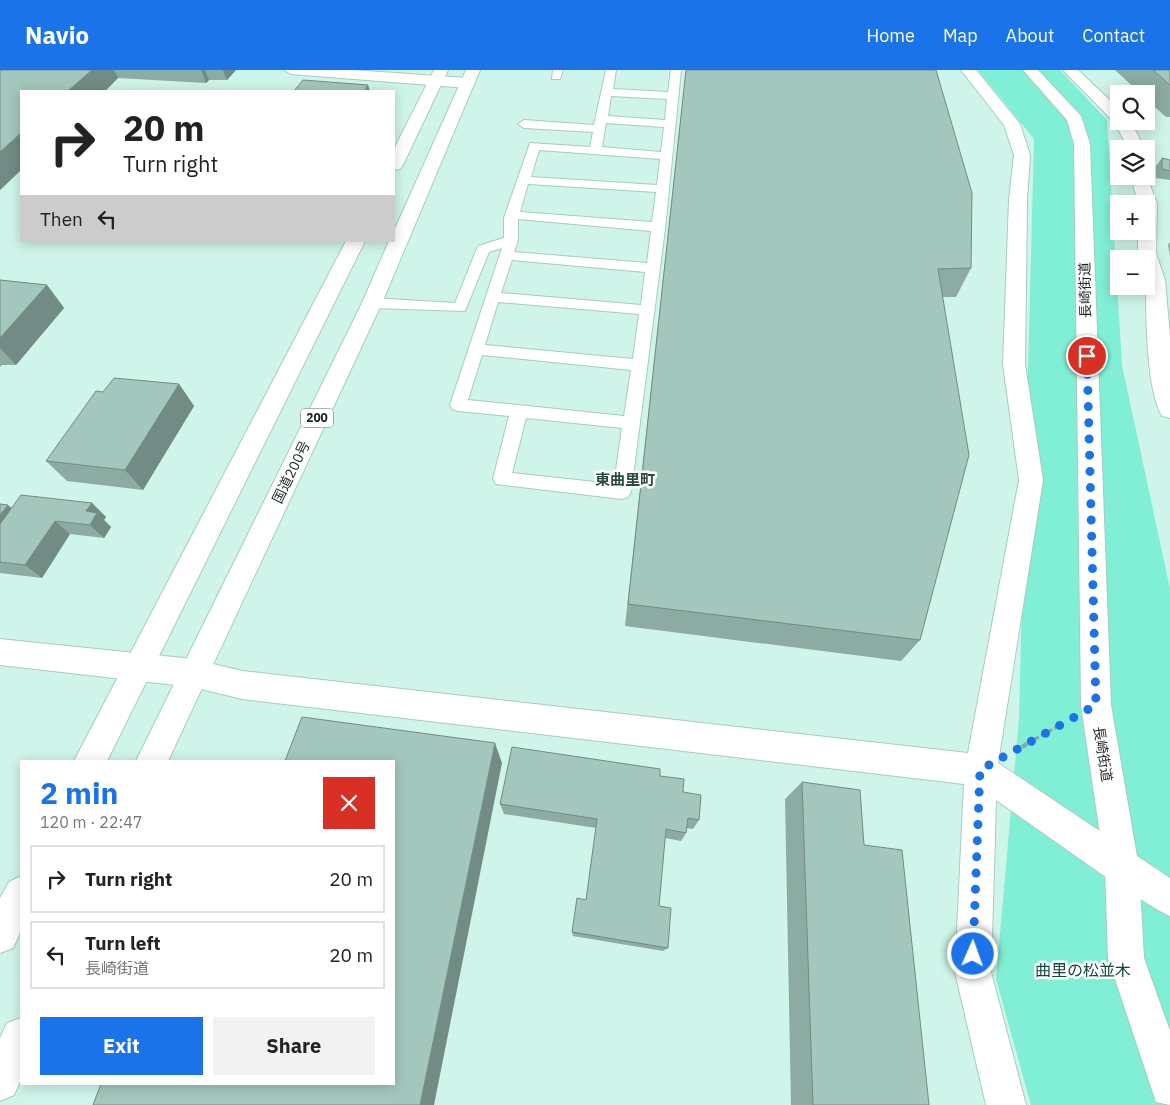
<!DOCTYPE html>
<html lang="en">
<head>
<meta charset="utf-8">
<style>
	:root { --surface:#fff; --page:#f2f2f2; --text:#222; --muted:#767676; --line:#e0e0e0; --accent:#1a73e8 }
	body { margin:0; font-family:"IBM Plex Sans","Noto Sans JP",sans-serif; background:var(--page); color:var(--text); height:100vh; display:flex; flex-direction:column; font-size:19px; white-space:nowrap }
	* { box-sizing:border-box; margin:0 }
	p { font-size:16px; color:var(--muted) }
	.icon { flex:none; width:28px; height:28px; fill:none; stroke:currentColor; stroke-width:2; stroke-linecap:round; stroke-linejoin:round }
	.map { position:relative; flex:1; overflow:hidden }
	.sheet { position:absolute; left:20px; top:690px; width:375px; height:325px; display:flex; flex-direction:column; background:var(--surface); border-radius:0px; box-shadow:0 2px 12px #0003 }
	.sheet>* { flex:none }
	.banner { position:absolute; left:20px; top:20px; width:375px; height:152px; border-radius:0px; box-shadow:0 2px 12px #0003; background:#fff; color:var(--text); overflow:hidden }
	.buttons { position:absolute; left:1110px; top:15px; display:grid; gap:10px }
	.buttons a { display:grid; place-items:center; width:45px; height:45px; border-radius:0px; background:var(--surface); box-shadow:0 2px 12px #0003; font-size:25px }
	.pin { position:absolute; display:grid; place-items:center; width:42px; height:42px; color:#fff; margin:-21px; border:2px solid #fff; border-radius:50%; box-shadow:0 1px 5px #0007 }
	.me { position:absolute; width:55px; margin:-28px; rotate:2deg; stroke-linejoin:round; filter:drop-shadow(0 0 4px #0008) }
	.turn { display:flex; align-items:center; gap:18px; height:105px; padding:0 20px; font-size:22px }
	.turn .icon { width:65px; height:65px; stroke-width:2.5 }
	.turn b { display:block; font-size:35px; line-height:42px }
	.then { display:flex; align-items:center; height:48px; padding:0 20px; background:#0003; gap:10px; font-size:19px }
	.round { display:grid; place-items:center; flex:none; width:52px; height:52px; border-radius:0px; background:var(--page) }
	.headline { display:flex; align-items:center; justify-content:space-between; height:85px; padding:0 20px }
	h1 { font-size:30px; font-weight:800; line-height:38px; color:var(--accent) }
	.cta { display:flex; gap:10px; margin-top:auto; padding:10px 20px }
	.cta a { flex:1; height:58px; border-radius:0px; background:var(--accent); color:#fff; font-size:20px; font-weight:800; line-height:58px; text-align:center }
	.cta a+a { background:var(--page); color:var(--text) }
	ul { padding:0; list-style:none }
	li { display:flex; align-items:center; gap:15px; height:68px; margin:0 10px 8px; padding:0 10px; border:2px solid var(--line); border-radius:0px }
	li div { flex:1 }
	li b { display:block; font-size:19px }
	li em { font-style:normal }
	header { display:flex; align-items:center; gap:30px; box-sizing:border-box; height:70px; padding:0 25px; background:var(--accent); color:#fff }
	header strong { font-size:24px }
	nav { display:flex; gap:28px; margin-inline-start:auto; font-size:18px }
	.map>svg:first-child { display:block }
	.green { fill:#81efd5 }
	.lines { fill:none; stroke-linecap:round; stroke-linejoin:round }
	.service-casing { stroke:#a8cbc1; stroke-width:2 }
	.pedestrian-casing { stroke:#a8cbc1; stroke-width:2 }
	.minor-casing { stroke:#a8cbc1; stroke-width:2 }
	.trunk-casing { stroke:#a8cbc1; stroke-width:2 }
	.path-far1 { stroke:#8aa69d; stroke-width:3; stroke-dasharray:5 2.5; stroke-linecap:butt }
	.path { stroke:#8aa69d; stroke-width:4; stroke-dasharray:6 3; stroke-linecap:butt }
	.service { fill:#fff; fill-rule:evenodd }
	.pedestrian { fill:#fff; fill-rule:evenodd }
	.minor { fill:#fff; fill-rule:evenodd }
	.trunk { fill:#fff; fill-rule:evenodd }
	.wall { fill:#8caba3 }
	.shaded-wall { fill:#728b84 }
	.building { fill:#a3c7bd; stroke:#728b84 }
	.route { stroke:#1a73e8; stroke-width:9; stroke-dasharray:0 16.2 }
	.labels { text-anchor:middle; stroke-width:5; stroke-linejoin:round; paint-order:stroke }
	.shield { fill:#fff; stroke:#5d6764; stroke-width:1 }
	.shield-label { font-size:12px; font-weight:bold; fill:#182622 }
	.street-label { font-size:14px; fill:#182622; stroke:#fff }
	.neighbourhood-label { font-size:15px; font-weight:bold; fill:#2b4a42; stroke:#fff }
	.near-park-label { font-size:16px; fill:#12473c; stroke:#fff }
</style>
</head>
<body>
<header>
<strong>Navio</strong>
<nav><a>Home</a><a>Map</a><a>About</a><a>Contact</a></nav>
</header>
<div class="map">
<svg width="1170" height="1035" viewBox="0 0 1170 1035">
	<rect width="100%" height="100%" fill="#cff4e9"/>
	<path class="green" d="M978 0H1060L1107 50 1122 295 1170 519V1035H1031L996 909 1019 648 1034 69Z"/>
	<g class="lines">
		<g class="service-casing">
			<path id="service" d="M553 0H563L560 9H552Z
				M606 0H616L613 19 668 22 671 0H681L665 159 631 422 628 427 622 429 496 414 493 409 509 346 458 341 452 339 450 335 502 178 489 182 465 241 372 238 365 233 372 228 455 233 478 176 504 168V148L530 73 590 77 593 62 524 58 518 54 524 50 594 55ZM611 26 667 29 665 50 608 46ZM606 53 664 57 661 82 602 77ZM539 80 660 89 657 115 531 107ZM528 114 656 122 652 152 520 142ZM518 149 651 161 647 193 514 182 518 170ZM512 190 645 202 641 235 501 223ZM498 232 639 244 633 289 485 275ZM482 285 631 300 624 346 468 330ZM526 348 622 358 614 414 512 403Z"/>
		</g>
		<g class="pedestrian-casing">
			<path id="pedestrian" d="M1023 0H1038L1081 46 1090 74 1111 635 1139 798 1144 888 1170 961V1035L1156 1032 1108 888 1105 798 1081 635 1074 74 1067 50Z"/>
		</g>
		<g class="minor-casing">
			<path id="minor" d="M284 0H352L467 8 475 13 467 18 291 4Z
				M961 0H976L1020 54 1030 85 1027 130 1025 294 1043 410 998 693 1170 808V846L1158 840 1110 810 996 730 991 902 1026 1035H986L955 902 964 714 242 629 193 617 0 595V569L193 589 242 601 968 683 1019 410 1003 294 1009 130 1014 85 1004 55Z
				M1063 0H1078L1119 39V51H1130L1145 79H1129L1114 52Z
				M1146 104 1157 134 1156 183 1165 210 1170 267V348L1162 346C1144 315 1146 225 1146 189H1138V161H1146V134H1139L1130 106H1146Z"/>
		</g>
		<g class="trunk-casing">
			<path id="trunk" d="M434 0H448L403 95 400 99 394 100V79Z
				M466 0H480L382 233 168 691H136L362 233 389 171H394V161Z
				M346 171H365L107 691H74Z
				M21 806V861L13 878 0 883V828L9 812Z
				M21 948V1009L14 1025 0 1031V968L7 953Z"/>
		</g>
		<path class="path-far1" d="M1028 673 1062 654"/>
		<path class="path" d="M1022 677 1030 672"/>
		<use href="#service" class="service"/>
		<use href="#pedestrian" class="pedestrian"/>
		<use href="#minor" class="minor"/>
		<use href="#trunk" class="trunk"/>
	</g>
	<path class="wall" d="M0 0H236L227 10H209L206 13 118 8 105 21H21V100L0 120Z
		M686 0 971 198 956 227H943L920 570 901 591 625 556Z
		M1115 0H1170V47H1166L1146 29V24H1141Z
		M1162 88 1170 90V110L1156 108V96Z
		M1170 172V186L1168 175Z
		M0 210 47 215 64 238 16 295H2L0 297Z
		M179 314 194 336 143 420 67 411 46 391Z
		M92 433 106 447 104 450 111 457 104 468 70 464 42 508 0 503V434L12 438Z
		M660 706 683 722 699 750 693 759 687 758 686 763 681 771 665 768 659 836 668 878 663 881 573 866 572 862 586 830 596 758 504 744 500 734Z
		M802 712 864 775 929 1035H791L785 729Z"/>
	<path class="shaded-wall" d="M92 0H114L118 8 105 21H68Z
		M201 0H205L209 10 206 13Z
		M223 0H236L227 10Z
		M368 15 370 21H365Z
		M21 63V100L0 120V82Z
		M47 215 64 238 16 295 0 278V268Z
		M179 314 194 336 143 420 125 400Z
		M92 433 106 447 104 450 111 457 104 468 90 455 86 441Z
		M8 435 24 449 0 483V445Z
		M55 451 70 464 42 508 25 495Z
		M495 673 502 693 434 1035H420Z"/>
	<path class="building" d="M0 0H92L68 21H21V63L0 82Z
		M686 0H936L972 123 971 198 938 199 969 385 920 570 628 534Z
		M1153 0H1170V15Z
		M303 10 368 15 365 21H294Z
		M1162 88 1170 90V101L1162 99Z
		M0 210 47 215 0 268Z
		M114 308 179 314 125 400 46 391 96 321 103 322Z
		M21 425 92 433 86 441 97 443 90 455 55 451 25 495 0 492V454Z
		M0 434 8 435 0 445Z
		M302 647 495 673 420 1035H93L101 1014H394V691H285Z
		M512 677 660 699V706L684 709 683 722 701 725 699 750 688 748 686 763 666 759 659 836 671 838 668 878 572 862 577 828 586 830 597 749 500 734Z
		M802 712 860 720 864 775 902 780 929 1035H813Z"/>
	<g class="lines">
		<path class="route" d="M973 884 980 700 1096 635 1087 286"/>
	</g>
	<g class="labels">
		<rect class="shield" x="301" y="338.5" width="32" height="19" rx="4"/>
		<g class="shield-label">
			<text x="317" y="352">200</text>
		</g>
		<g class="street-label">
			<text transform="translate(1085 220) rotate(-91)" y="5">長崎街道</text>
			<text transform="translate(291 402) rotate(-64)" y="5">国道200号</text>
			<text transform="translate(1103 684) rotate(81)" y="5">長崎街道</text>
		</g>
		<g class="neighbourhood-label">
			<text x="625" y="415">東曲里町</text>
		</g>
		<g class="near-park-label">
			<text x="1083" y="906">曲里の松並木</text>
		</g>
	</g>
</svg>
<div class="buttons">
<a><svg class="icon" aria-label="search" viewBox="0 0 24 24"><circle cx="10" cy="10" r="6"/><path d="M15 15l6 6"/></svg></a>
<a><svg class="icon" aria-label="layers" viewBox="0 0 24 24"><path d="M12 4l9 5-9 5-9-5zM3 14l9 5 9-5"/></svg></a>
<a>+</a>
<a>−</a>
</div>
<div class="pin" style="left:1087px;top:286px;background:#d93025"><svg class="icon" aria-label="arrive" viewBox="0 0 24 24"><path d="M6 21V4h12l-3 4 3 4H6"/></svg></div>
<svg class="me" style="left:973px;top:884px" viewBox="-20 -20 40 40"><circle r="17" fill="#1a73e8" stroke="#fff" stroke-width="3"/><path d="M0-11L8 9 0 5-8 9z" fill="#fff"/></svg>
<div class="banner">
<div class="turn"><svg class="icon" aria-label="right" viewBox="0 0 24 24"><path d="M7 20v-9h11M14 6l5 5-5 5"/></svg><div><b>20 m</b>Turn right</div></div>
<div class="then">Then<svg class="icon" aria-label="left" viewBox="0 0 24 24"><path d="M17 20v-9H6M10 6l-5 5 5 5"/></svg></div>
</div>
<section class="sheet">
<div class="headline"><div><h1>2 min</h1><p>120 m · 22:47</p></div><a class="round" style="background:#d93025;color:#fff"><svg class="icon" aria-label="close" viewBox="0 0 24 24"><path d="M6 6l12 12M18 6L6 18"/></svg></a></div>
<ul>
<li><svg class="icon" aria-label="right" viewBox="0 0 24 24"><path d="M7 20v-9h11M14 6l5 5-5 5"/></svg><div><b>Turn right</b></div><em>20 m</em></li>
<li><svg class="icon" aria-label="left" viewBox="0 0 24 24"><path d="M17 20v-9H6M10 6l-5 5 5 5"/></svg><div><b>Turn left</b><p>長崎街道</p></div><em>20 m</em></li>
</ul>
<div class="cta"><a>Exit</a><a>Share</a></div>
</section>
</div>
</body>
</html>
